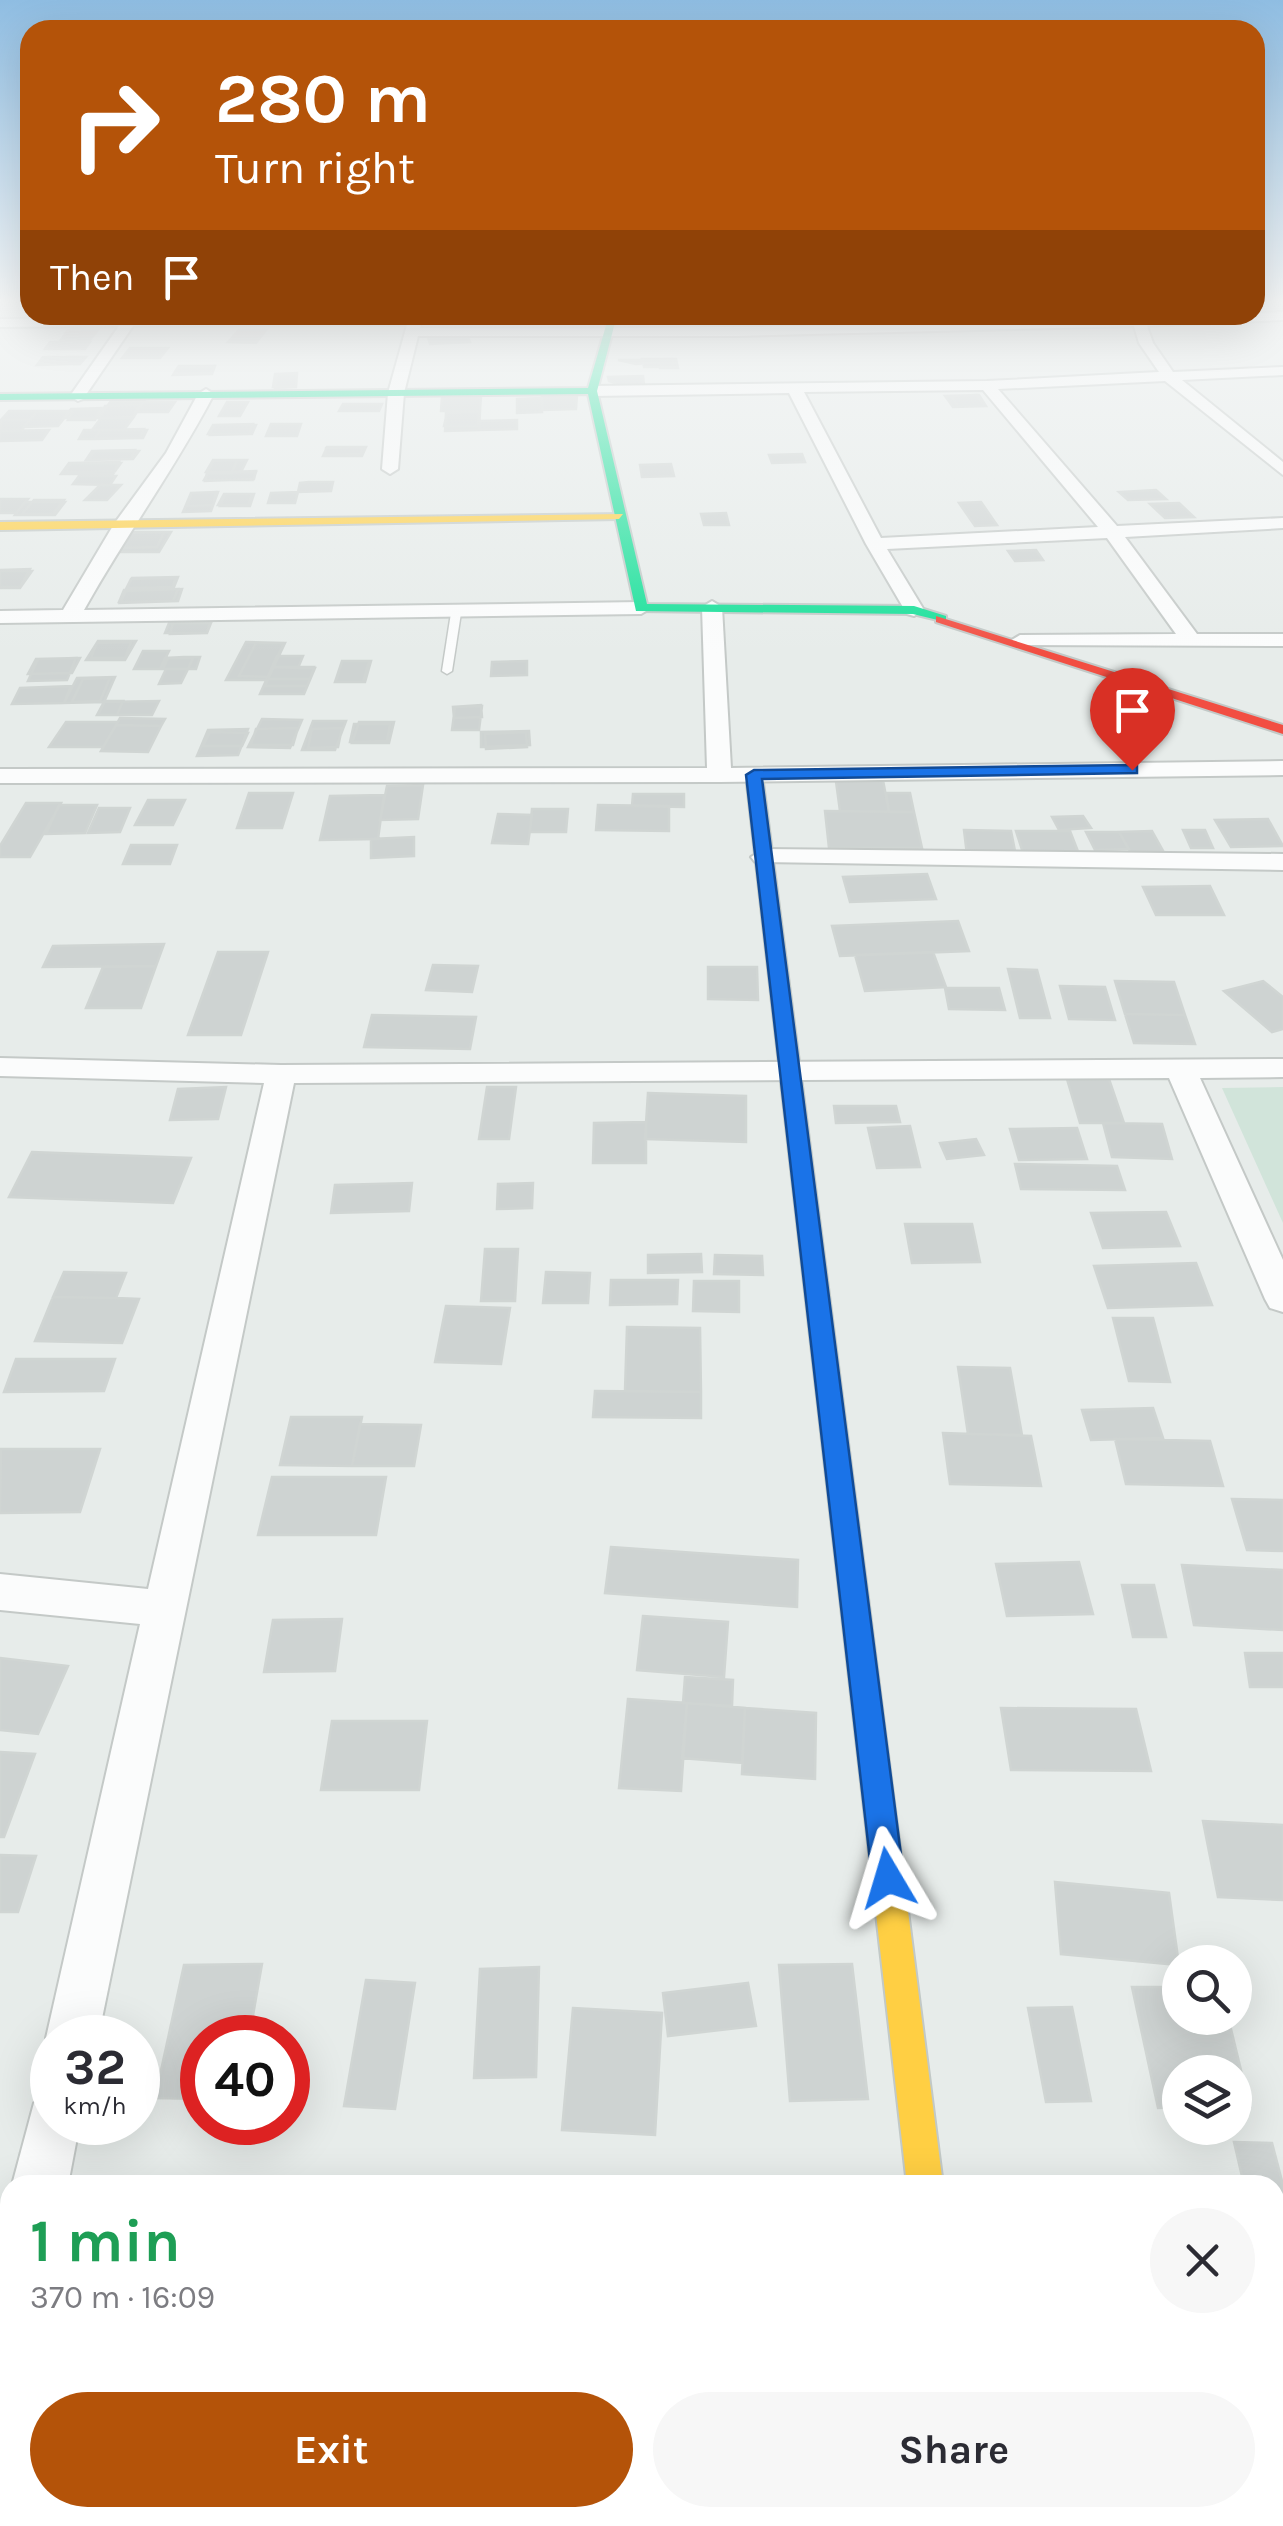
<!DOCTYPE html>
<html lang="en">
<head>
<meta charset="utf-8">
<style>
	:root { --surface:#fff; --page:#f7f7f7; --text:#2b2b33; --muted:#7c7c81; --accent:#b45309 }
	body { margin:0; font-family:Karla,sans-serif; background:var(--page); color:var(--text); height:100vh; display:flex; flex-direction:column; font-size:38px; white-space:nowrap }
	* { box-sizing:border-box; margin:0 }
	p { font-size:32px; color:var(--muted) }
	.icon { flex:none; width:55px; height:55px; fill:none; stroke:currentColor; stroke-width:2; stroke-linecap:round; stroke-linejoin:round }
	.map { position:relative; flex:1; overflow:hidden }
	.panel { position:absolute; left:0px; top:2175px; width:1285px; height:352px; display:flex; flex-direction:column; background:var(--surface); border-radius:30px 30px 0 0; box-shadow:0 10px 40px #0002 }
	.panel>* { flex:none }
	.top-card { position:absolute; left:20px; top:20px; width:1245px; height:305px; border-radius:30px; box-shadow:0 10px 40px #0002; background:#b45309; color:#fff; overflow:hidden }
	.fabs { position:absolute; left:1162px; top:1945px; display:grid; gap:20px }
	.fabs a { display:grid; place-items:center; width:90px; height:90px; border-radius:50%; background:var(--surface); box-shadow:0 10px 40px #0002; font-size:50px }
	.speed { position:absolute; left:30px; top:2015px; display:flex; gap:20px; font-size:50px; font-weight:700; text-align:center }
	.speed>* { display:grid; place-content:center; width:130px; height:130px; border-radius:50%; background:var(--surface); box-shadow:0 10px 40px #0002; line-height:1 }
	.speed small { font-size:25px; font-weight:400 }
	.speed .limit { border:15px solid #d22; background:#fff; color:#111 }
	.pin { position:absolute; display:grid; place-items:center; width:85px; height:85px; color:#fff; margin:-102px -42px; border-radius:50% 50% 50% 0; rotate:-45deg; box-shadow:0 0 10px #0007 }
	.pin .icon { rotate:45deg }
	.me { position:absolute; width:110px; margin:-55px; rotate:353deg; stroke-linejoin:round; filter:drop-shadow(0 0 8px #0008) }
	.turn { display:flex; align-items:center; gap:35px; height:210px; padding:0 30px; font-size:45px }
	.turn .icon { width:130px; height:130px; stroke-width:2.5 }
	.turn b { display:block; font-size:70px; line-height:85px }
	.then { display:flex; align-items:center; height:95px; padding:0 30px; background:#0003; gap:20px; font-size:38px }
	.round { display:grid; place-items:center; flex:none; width:105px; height:105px; border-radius:52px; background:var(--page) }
	.head { display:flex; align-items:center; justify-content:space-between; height:170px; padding:0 30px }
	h1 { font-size:60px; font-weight:700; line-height:75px; color:#1e9e55 }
	.primary-button { display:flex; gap:20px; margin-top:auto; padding:20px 30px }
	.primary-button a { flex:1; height:115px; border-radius:60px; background:var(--accent); color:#fff; font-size:40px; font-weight:700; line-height:115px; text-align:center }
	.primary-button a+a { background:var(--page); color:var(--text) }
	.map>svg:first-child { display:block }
	.green { fill:#d1e4da }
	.building { fill:#ced3d2; stroke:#d0d5d3; stroke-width:2.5 }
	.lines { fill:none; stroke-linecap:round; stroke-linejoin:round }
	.lane-casing { stroke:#c4c9c7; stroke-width:3 }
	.street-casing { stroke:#c4c9c7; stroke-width:4 }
	.fast-casing { stroke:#c2c9c7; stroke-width:4 }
	.slow-casing { stroke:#c2c9c7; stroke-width:4 }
	.jam-casing { stroke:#c2c9c7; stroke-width:4 }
	.lane { fill:#fbfcfc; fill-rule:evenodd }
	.street { fill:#fbfcfc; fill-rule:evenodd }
	.fast { fill:#16e098; fill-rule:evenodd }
	.slow { fill:#ffcf43; fill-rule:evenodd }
	.jam { fill:#f24e42; fill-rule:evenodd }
	.route { fill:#1a73e8; stroke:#114b97; stroke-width:2.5 }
</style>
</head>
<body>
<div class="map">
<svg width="1283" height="2526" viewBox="0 0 1283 2526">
	<rect width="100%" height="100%" fill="#e7ecea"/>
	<path class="green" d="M1283 1087V1223L1222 1088Z"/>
	<path class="building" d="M68 330H96L89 341H60Z
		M74 330H98L89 341H65Z
		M239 330H266L256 343 228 342Z
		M467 335 470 342 430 344 428 337Z
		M50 342H90L85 349H45Z
		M130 348H168L160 358H122Z
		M43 357H86L80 364 37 365Z
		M642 359H672L674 367H644Z
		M676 359 678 368H660L659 362 636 364 618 360Z
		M179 366H214L210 373 175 374Z
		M215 366 212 374 173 375 178 367Z
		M297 373 296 386 273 387 275 374Z
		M277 374H297L296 387 275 388Z
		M643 376 644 385H621L609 381 608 377Z
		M577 395 576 409 542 410V396Z
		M977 395 984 406H958L951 396Z
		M979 395 986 406 953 407 945 396Z
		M481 396 480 411H441L442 397Z
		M541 398 542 412 517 413V399Z
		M111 401H144L133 418H98Z
		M144 402H175L168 412H136Z
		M227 402H248L240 416H219Z
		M343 404H382L379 411H339Z
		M139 405 133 417 99 418 105 406Z
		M101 408 95 420H68L74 409Z
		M71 409H105L98 418H64Z
		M9 411H37L30 420H1Z
		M37 411H70L58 426 24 427Z
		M479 412 478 426H444L447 413Z
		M480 412 479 430 445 431 446 413Z
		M101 418H133L124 430H92Z
		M30 420 21 431H0L1 420Z
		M517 420V429L479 430V421Z
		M253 424 249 434 210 435 214 425Z
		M271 424H301L297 436H267Z
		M271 424H301L297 436H266Z
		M213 425H256L252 434H208Z
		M144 429 140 438 95 439 100 430Z
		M49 430 42 440 0 441V431Z
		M84 430H147L143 438 79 439Z
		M327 447H366L362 456H323Z
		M362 447 361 454 325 455 326 448Z
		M135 450 131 459 89 460 94 451Z
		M92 451H139L133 459 86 460Z
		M802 454 805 462 772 463 769 455Z
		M213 460H247L241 472H206Z
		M237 460 232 473H208L213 461Z
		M119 462 115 471 66 472 71 463Z
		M69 463H121L113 474H61Z
		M671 464 674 476 642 477 640 465Z
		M256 471 254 479 205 481 207 473Z
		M256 472 253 480H204L208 473Z
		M79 476H116L110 485 73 484Z
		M309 482H333L331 491 298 492 300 483Z
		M100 485H121L107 500H85Z
		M1156 490 1166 499 1128 500 1119 492Z
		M216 492 213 505 188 506 191 493Z
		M218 492 211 511 183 512 191 493Z
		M298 492 295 503H268L271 493Z
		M224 494H252L248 505H218Z
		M225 494H254L250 506H220Z
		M0 499H28L16 513H0Z
		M34 500H64L53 514H22Z
		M25 502H65L55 515H15Z
		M981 502 997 525 975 526 959 503Z
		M1179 503 1194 517 1165 518 1150 504Z
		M726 513 729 525H704L701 514Z
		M130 532H171L159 552H117Z
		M164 532 157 547 123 548 130 533Z
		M1036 550 1043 560 1015 561 1008 551Z
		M30 569 20 587H0V570Z
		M0 571H32L20 588H0Z
		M178 577 174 587 127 588 132 578Z
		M176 578 172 588 126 589 131 579Z
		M178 589 173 601 119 602 124 590Z
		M182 589 178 601 120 603 126 591Z
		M210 622 207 633 170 634 173 623Z
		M169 623H211L207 633H165Z
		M98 641H136L125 660H86Z
		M131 642 125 658H91L97 643Z
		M246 642 284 643 266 680H226Z
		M256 643H285L269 677 239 676Z
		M143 651H169L160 669H134Z
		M277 656H303L298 668 272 667Z
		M184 657H200L196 669H160L165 658Z
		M76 658 67 680 28 681 38 659Z
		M80 658 72 673 28 674 36 659Z
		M168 658H193L188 669H163Z
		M342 661H369L363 682H335Z
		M342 661H371L365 682H336Z
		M527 661V675L491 676 492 662Z
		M272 667 298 668H315L304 694H260Z
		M273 667H314L310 679H268Z
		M166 669H188L181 683 159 684Z
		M115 677 104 702 64 703 77 678Z
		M110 678 100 701 72 702 83 679Z
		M268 679H310L307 686H265Z
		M71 686 64 703 12 704 20 688Z
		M105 701H123L117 715H98Z
		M159 701 152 715H97L104 702Z
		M481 705 482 717 454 718 453 707Z
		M482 706 479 730H452L455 707Z
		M120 718 165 719 161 726 116 725Z
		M262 719 302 720 290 748 248 747Z
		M313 721H346L335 750H302Z
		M66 722H118L103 747H49Z
		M359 722H394L389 743H352Z
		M354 724H390L387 741 350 742Z
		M116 725 161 726 148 752 101 751Z
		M298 728 293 745H251L256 729Z
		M342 728 338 747 308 748 312 729Z
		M248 729 238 755 197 756 208 730Z
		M529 731 530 745 481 747V732Z
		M210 732 248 733 242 746H203Z
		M526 732 527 747 486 749 485 734Z
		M835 774 882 775 889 812 840 811Z
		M423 785 418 819 380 820 387 786Z
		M249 793H293L282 828H237Z
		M886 793H910L914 812H889Z
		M633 794H684V807L632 806Z
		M384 795 378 839 320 840 330 796Z
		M148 800H185L173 825H135Z
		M26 803H61L30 857H0V846Z
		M59 805H97L85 833 46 834Z
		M598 805 669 806V831L596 830Z
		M99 808H130L120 832 88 833Z
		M532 809H568L566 832H530Z
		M825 811 914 812 922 848H829Z
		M498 814 532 815 528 844 492 843Z
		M1083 816 1091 828 1059 830 1052 817Z
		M1268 819 1283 846 1231 847 1215 820Z
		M964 830 1011 831 1016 856 967 855Z
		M1183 830H1205L1213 848H1191Z
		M1016 831H1070L1079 854 1023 853Z
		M1152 831 1166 856 1133 857 1119 832Z
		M1086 832H1119L1129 849 1095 850Z
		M414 837V856L371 858V839Z
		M131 845H177L170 864H123Z
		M927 874 936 899 850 902 843 877Z
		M1210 886 1224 915H1156L1143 887Z
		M958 921 969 951 840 956 832 926Z
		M164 944 156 966 43 967 53 946Z
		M218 952H268L241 1035H188Z
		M933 952 946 987 865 991 855 955Z
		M433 965 478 966 472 992 426 990Z
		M156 966 141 1008H86L103 967Z
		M708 967H757L758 1000 708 999Z
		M1008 969 1037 970 1050 1018H1020Z
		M1115 981 1174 982 1185 1015 1125 1014Z
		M1263 981 1283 997V1029L1272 1032 1224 991Z
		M1060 986 1105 987 1115 1020 1069 1019Z
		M945 988H999L1005 1010 949 1009Z
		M1125 1014 1185 1015 1195 1044 1134 1043Z
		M372 1015 476 1017 470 1049 364 1047Z
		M1067 1079H1109L1124 1123H1080Z
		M226 1087 218 1119 170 1120 178 1089Z
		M487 1087H516L509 1139H479Z
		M648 1093 746 1096V1142L645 1139Z
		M834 1106H896L900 1122 836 1123Z
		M646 1122V1163H593L594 1123Z
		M1103 1123 1162 1124 1172 1159 1112 1157Z
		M910 1126 920 1167 877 1168 868 1128Z
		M1077 1128 1087 1159 1019 1160 1010 1129Z
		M976 1139 984 1155 947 1159 940 1143Z
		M32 1152 191 1158 173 1203 9 1197Z
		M1015 1164 1117 1166 1125 1190 1021 1189Z
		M412 1183 409 1211 331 1213 335 1185Z
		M533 1183 532 1208 497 1209 498 1184Z
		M1166 1212 1180 1246 1103 1248 1091 1213Z
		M905 1224H972L980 1262 912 1263Z
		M485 1249H518L515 1301H481Z
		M701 1254 702 1272 648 1273V1255Z
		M715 1255 762 1256 763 1275 714 1274Z
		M1196 1263 1212 1305 1108 1308 1094 1266Z
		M64 1272 126 1273 116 1298 53 1297Z
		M546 1272 590 1273 588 1303H543Z
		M611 1280H678L677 1304 610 1305Z
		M694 1281H739V1312L693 1311Z
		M53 1297 116 1298 139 1299 122 1343 35 1341Z
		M446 1306 510 1308 501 1364 435 1362Z
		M1113 1318H1153L1170 1382 1129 1381Z
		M627 1327 700 1328 701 1392 625 1391Z
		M16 1359H115L104 1391 4 1392Z
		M958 1367 1010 1368 1022 1435 968 1434Z
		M595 1391 701 1392V1418L593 1417Z
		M1153 1408 1163 1438 1091 1440 1082 1410Z
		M291 1417H362L352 1466 280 1465Z
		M360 1424 421 1425 414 1466H352Z
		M943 1433 1031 1436 1041 1486 950 1484Z
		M1115 1439 1210 1441 1223 1486 1126 1484Z
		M1 1449H100L80 1512 0 1513Z
		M272 1477H386L376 1535H258Z
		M1232 1499 1283 1500V1551L1247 1550Z
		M611 1547 798 1560 797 1607 605 1593Z
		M1079 1562 1093 1614 1007 1616 996 1564Z
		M1182 1565 1283 1570V1630L1194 1625Z
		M1122 1585H1154L1166 1637H1133Z
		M643 1616 728 1622 724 1677 637 1670Z
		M342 1619 335 1671 264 1672 273 1620Z
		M1245 1653H1283V1687H1250Z
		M0 1658 68 1666 38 1734 0 1730Z
		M685 1677 733 1680 732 1706 683 1703Z
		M628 1699 687 1703 681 1791 619 1788Z
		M687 1703 745 1708 742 1763 682 1758Z
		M745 1708 816 1713 815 1779 742 1774Z
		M1001 1708 1136 1709 1151 1771 1011 1770Z
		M332 1721H427L419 1790H321Z
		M0 1752 35 1754 4 1837H0Z
		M1203 1821 1283 1825V1900L1218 1897Z
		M0 1855 36 1856 18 1912H0Z
		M1055 1882 1169 1893 1179 1965 1061 1954Z
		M262 1964 249 2038H202V2099L155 2098 184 1965Z
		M852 1964 868 2099 790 2101 779 1965Z
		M539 1967 536 2077 474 2078 480 1969Z
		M366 1980 415 1983 395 2109 344 2106Z
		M748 1983 756 2026 668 2036 663 1993Z
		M1132 1987H1178L1180 2018 1186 2021H1229L1250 2107H1235V2072H1180V2107L1158 2108Z
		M1072 2007 1091 2101 1046 2102 1028 2008Z
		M573 2008 662 2013 655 2135 562 2130Z
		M1234 2142 1272 2143 1283 2185V2241H1275V2185H1244Z
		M1275 2485H1280L1283 2498V2526H1210L1208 2518H1275Z
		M88 2518H195L194 2526H86Z
		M530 2518H612V2526H530Z"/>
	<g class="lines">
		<g class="lane-casing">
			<path id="lane" d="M456 610 461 613 452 671 447 674 442 671 451 613Z"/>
		</g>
		<g class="street-casing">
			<path id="street" d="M1283 312V320L1147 326 1153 343 1173 372 1283 367V375L1182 380 1283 462V475L1165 381 998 389 1117 526 1283 518V528L1125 537 1197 634H1283V646L1013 645 1010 641 1020 635 1176 634 1107 538 887 549 924 610 914 616 907 614 866 544 789 393 592 396 584 391 592 386 987 381 1159 372 1139 343 1134 326 737 336H418L404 393 398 469 390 474 382 469 388 393 407 325 133 326 83 399 78 401 70 396 119 326 0 327V319L125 318 127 315H141L138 318 423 315 420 328C708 330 1006 323 1283 312ZM983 390 1098 527 881 538 804 392Z
				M206 389 214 394C175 469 125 536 84 610L641 602 651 608 641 614 0 623V611L63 610 114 524 166 453 198 394Z
				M712 601 722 607 731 768 1283 761V775L719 782 0 783V769L707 768 702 607Z
				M764 849 1283 854V870L755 862 751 857Z
				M0 1058 281 1065 1283 1059V1077L1200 1078 1283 1260V1312L1270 1308 1265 1299 1169 1078 294 1083 98 2038H52V2054L46 2038 140 1624 0 1610V1574L148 1589 264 1083 0 1076Z
				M52 2095V2122H80L68 2185H12L34 2103Z
				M0 2209 10 2210V2268L0 2267Z
				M10 2281V2375L0 2379V2285Z
				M1275 2303 1283 2304V2364L1275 2363Z"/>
		</g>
		<g class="fast-casing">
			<path id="fast" d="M609 315H617L597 391 647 604 914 606 946 616V622L913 614 636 611 588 394 0 400V394L588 388Z
				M754 770 762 775 868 1598 864 1606 854 1609 844 1606 840 1598 746 775Z"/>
		</g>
		<g class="slow-casing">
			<path id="slow" d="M623 514 619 519 0 530V522Z
				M854 1587 864 1590 868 1598 943 2185H907L840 1598 844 1590Z"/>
		</g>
		<g class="jam-casing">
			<path id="jam" d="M936 616 1283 725V734L936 622Z"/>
		</g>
		<use href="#lane" class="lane"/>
		<use href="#street" class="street"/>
		<use href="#fast" class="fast"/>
		<use href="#slow" class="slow"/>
		<use href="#jam" class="jam"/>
	</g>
	<linearGradient id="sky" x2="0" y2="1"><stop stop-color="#8fbde2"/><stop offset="0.46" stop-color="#f4f6f6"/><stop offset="1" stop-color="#f4f6f6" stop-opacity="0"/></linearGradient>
	<rect width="1283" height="654" fill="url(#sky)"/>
	<path class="route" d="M1132 765 1137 766V773L762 779 904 1878 900 1888 888 1893 877 1888 872 1878 746 775 754 770Z"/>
</svg>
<div class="fabs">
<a><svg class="icon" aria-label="search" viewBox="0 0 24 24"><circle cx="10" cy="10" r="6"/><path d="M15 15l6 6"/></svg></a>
<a><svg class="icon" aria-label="layers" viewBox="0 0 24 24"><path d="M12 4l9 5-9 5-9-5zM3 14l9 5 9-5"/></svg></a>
</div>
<div class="speed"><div>32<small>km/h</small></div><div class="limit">40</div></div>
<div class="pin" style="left:1132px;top:770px;background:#d93025"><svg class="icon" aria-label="arrive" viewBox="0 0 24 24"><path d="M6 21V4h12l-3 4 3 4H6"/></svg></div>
<svg class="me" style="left:888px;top:1878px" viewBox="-20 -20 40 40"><path d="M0-17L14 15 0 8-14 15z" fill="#1a73e8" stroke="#fff" stroke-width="4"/></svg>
<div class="top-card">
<div class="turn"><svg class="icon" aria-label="right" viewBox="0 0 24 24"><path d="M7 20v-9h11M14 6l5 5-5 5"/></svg><div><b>280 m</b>Turn right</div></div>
<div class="then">Then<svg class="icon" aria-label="arrive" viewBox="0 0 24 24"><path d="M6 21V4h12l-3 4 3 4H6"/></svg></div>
</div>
<section class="panel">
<div class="head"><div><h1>1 min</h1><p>370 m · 16:09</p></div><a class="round"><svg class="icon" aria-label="close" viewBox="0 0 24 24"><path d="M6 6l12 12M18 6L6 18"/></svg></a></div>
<div class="primary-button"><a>Exit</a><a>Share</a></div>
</section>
</div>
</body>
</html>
